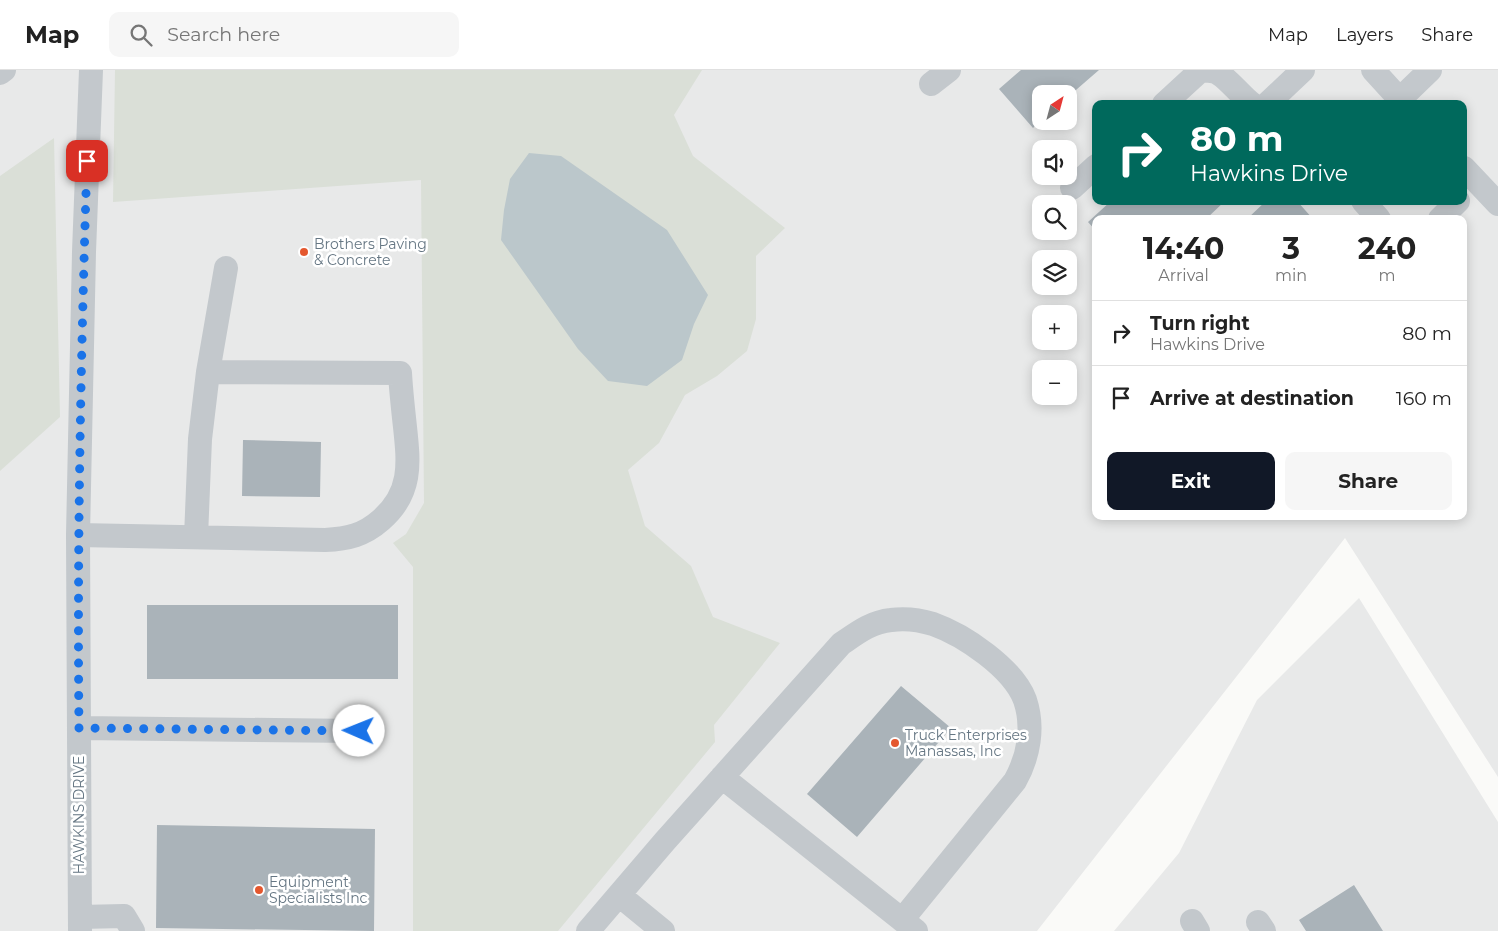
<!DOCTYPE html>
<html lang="en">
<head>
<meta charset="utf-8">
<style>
	:root { --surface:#fff; --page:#f6f6f6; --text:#222; --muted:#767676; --line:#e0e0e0; --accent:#111827 }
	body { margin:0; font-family:Montserrat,sans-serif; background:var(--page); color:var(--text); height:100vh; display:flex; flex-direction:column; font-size:19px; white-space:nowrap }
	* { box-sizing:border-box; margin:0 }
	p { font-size:16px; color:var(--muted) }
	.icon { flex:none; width:28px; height:28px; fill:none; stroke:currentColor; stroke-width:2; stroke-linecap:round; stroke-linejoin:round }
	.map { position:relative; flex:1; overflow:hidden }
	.drawer { position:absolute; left:1092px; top:145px; width:375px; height:305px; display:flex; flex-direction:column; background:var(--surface); border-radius:10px; box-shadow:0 2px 12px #0003 }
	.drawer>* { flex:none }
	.hud { position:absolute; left:1092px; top:30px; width:375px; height:105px; border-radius:10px; box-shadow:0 2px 12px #0003; background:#00695c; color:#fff; overflow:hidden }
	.needle { width:32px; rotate:36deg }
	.controls { position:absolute; left:1032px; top:15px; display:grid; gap:10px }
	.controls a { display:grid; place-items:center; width:45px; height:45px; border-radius:10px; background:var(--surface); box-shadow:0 2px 12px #0003; font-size:25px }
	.pin { position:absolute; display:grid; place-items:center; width:42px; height:42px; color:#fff; margin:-21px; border-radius:10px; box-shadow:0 2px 8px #0006 }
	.me { position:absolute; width:55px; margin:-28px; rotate:271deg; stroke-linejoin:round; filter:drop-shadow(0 0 4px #0008) }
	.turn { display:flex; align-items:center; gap:18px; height:105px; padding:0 15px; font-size:22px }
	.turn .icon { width:65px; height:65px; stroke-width:2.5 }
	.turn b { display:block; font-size:35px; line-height:42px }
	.eta { display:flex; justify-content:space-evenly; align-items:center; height:85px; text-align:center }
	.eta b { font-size:30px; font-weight:700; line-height:35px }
	.action { display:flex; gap:10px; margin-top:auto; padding:10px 15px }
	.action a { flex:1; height:58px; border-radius:10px; background:var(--accent); color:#fff; font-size:20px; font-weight:700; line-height:58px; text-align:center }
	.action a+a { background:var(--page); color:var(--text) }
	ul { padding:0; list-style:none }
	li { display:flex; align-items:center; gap:15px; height:65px; padding:0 15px; border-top:1px solid var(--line) }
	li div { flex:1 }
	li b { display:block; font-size:19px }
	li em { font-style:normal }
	header { display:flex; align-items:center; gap:30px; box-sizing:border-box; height:70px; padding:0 25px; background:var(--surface); border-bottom:1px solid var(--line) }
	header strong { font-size:24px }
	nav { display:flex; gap:28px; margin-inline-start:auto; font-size:18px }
	.search { width:350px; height:45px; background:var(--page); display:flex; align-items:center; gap:12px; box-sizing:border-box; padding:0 18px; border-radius:10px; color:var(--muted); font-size:19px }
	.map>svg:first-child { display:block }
	.built { fill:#e8e9e9; fill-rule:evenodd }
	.green { fill:#dadfd7 }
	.water { fill:#bbc7cb }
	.building { fill:#aab3b9 }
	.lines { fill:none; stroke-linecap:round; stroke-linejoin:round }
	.minor { stroke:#c3c8cc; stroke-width:24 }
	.route { stroke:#1a73e8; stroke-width:9; stroke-dasharray:0 16.2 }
	.poi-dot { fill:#e4572e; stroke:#fff; stroke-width:2 }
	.labels { text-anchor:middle; stroke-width:5; stroke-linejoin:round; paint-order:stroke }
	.poi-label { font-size:14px; fill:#657683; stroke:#fff; text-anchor:start }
	.street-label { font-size:14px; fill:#657683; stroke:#fff }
</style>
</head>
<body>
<header>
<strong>Map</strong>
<div class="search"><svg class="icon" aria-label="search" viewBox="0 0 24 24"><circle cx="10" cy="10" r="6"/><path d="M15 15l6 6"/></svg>Search here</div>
<nav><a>Map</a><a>Layers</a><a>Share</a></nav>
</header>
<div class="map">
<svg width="1498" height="861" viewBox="0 0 1498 861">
	<rect width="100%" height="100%" fill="#fafaf8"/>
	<path class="built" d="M0 0H1498V707L1345 468 1037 861H0ZM1041 24H1069V51H1041ZM1096 34H1464V131H1096ZM1041 79H1069V106H1041ZM1041 134H1069V161H1041ZM1096 149H1464V446H1096ZM1041 189H1069V216H1041ZM1041 244H1069V271H1041ZM1041 299H1069V326H1041Z
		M1359 528 1498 752V861H1114L1179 783 1257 630Z"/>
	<path class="green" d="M115 0H702L674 45 693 86 785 158 756 186V249L747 281 717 306 685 325 659 373 628 400 645 456 691 496 713 547 780 573 714 655 715 672 558 861H413V497L393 473 406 464 424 433 421 110 113 132Z
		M54 68 60 347 0 401V106Z"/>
	<path class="water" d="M529 83 561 86 667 160 708 225 694 254 682 290 647 316 608 311 578 279 501 170 504 140 510 109Z"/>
	<path class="building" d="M1021 0H1099L1069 26V24H1041V50L1033 58 999 19Z
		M1111 131H1225L1206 149H1096V161L1088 152Z
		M1266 131H1297L1313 149H1247Z
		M243 370 321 372 320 427 242 426Z
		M147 535H398V609H147Z
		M901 616 951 658 857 767 807 724Z
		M157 755 375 759 374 861 156 858Z
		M1354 815 1383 861H1306L1299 850Z"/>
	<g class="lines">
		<path class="minor" d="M1373 0 1404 34
			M0 3 4 0
			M931 14 949 0
			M1400 29 1430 0
			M1164 34 1200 1C1205 1 1211 0 1216 2 1227 7 1241 26 1252 34
			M1267 34 1303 0
			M1464 98 1498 134
			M1072 118 1096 96
			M1363 131 1379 149
			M1440 149 1458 131
			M208 302 226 198
			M78 465 325 470C348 469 364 465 381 450 412 423 409 394 405 357 403 339 401 321 400 303L208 302 200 369 196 467
			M79 658 359 661
			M722 707 916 861
			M619 825 663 861
			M80 847 124 846 133 861
			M1192 851 1198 861
			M1258 852 1264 861
			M80 861 78 465 84 182 91 0
			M588 861 665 771 841 574C857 563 871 552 891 550 905 548 920 550 933 554 964 565 1013 598 1025 630 1034 657 1029 686 1015 711L902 850"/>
	</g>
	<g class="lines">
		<path class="route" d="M87 91C81 280 77 469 79 658L359 661"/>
	</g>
	<g class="poi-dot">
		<circle cx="304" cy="182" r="5"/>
		<circle cx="895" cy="673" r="5"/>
		<circle cx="259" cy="820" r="5"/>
	</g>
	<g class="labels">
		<g class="poi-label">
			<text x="314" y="179">Brothers Paving<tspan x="314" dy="16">&amp; Concrete</tspan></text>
			<text x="905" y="670">Truck Enterprises<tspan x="905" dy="16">Manassas, Inc</tspan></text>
			<text x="269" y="817">Equipment<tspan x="269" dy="16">Specialists Inc</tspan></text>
		</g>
		<g class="street-label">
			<text transform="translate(79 745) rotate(-90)" y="5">HAWKINS DRIVE</text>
		</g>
	</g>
</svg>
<div class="controls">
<a><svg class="needle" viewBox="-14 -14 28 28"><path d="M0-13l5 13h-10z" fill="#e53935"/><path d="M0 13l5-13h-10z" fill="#767676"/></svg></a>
<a><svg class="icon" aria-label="sound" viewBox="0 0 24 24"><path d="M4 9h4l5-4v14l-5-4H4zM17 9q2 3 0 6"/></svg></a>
<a><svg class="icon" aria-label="search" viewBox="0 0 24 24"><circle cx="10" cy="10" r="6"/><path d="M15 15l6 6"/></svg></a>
<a><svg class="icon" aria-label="layers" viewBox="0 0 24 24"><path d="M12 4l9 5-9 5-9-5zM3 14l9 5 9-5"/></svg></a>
<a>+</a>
<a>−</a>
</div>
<div class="pin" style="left:87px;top:91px;background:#d93025"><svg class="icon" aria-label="arrive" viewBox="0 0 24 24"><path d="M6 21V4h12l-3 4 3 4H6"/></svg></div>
<svg class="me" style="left:359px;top:661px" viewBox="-20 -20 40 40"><circle r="19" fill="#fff"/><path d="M0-13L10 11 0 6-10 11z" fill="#1a73e8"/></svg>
<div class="hud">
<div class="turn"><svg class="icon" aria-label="right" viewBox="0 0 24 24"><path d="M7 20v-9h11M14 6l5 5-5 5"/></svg><div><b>80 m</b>Hawkins Drive</div></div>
</div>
<section class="drawer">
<div class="eta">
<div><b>14:40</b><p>Arrival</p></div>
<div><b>3</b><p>min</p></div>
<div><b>240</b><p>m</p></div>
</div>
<ul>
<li><svg class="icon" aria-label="right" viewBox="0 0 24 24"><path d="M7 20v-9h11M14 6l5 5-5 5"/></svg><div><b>Turn right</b><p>Hawkins Drive</p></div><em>80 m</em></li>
<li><svg class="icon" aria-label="arrive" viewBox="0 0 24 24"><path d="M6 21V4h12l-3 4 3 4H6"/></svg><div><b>Arrive at destination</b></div><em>160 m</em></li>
</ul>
<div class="action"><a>Exit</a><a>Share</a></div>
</section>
</div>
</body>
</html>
